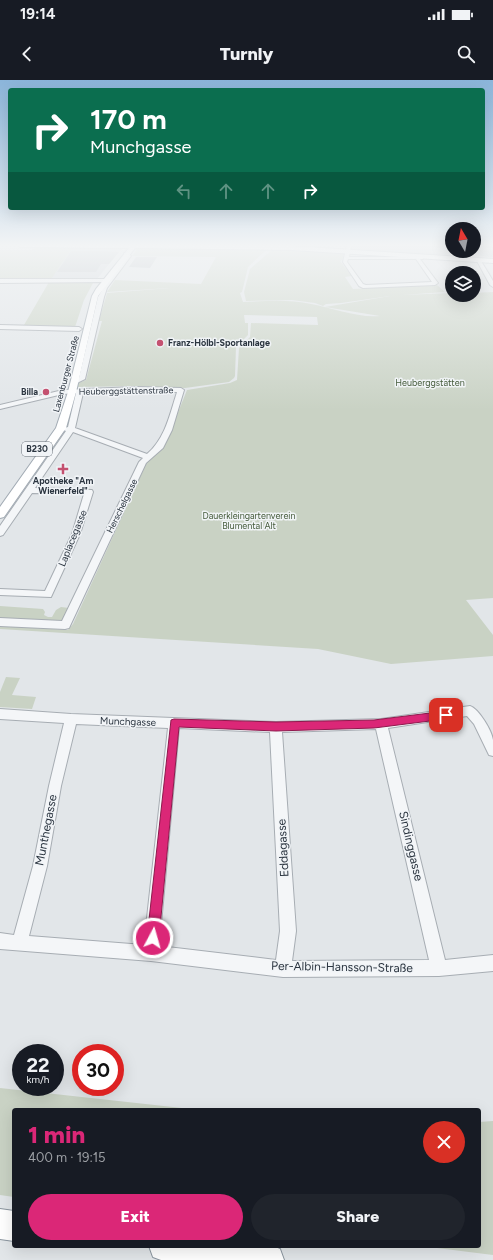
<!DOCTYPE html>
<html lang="en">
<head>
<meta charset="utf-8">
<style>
	:root { --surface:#171b24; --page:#20242c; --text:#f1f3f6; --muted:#9ea1a6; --accent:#db2777 }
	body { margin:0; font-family:Figtree,sans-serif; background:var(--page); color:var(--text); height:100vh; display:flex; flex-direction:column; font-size:15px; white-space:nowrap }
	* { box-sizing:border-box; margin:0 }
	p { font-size:13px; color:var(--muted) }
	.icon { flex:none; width:22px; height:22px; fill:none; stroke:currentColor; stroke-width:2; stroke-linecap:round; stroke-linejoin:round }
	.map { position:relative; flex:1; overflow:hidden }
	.details { position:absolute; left:12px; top:1028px; width:469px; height:140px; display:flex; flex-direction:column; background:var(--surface); border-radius:4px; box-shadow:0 4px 16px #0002 }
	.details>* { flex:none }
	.hud { position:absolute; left:8px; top:8px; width:477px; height:122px; border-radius:4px; box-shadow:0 4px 16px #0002; background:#0b6e4f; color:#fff; overflow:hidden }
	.needle { width:26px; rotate:350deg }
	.fabs { position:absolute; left:445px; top:142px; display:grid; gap:8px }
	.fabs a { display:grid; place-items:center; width:36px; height:36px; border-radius:50%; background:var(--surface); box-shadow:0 4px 16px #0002; font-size:20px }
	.speed { position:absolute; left:12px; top:964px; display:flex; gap:8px; font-size:20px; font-weight:700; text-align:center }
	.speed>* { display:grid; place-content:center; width:52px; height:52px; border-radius:50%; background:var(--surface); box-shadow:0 4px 16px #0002; line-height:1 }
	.speed small { font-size:10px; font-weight:400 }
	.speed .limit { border:6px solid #d22; background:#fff; color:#111 }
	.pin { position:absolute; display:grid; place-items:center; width:34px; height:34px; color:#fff; margin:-17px; border-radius:8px; box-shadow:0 2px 6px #0006 }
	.me { position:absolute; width:44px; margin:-22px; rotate:6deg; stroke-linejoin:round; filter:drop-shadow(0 0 3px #0008) }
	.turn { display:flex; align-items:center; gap:14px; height:84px; padding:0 16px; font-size:18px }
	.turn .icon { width:52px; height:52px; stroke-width:2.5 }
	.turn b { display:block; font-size:28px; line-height:34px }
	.lanes { display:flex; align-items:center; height:38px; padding:0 16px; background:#0003; justify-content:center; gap:20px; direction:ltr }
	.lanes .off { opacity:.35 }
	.round { display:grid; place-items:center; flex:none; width:42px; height:42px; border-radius:21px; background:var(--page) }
	.overview { display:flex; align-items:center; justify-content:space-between; height:68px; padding:0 16px }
	h1 { font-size:24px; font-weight:800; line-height:30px; color:var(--accent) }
	.primary-button { display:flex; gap:8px; margin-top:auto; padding:8px 16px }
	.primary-button a { flex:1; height:46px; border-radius:24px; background:var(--accent); color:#fff; font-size:16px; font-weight:800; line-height:46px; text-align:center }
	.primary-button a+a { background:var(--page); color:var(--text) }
	.status { display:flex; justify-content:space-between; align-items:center; height:28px; padding:0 20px; background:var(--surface); direction:ltr }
	.status svg { height:11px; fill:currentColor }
	header { display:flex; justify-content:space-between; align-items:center; height:52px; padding:0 16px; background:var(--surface); font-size:18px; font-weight:800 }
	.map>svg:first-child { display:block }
	.built { fill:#d0d5db }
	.green { fill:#c9d2c4 }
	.building { fill:#bac0c6 }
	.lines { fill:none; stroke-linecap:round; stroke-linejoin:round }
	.minor-casing { stroke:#a7adb3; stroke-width:2 }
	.major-casing { stroke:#a2abb4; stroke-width:2 }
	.highway-casing { stroke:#8a959f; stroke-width:2 }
	.minor { fill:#f4f6f8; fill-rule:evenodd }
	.major { fill:#fff; fill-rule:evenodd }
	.highway { fill:#fff; fill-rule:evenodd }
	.route { fill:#db2777; stroke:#8e194d }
	.poi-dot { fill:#c45170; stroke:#f1f4f7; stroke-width:1.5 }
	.labels { text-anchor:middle; stroke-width:3; stroke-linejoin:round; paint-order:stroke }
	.far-poi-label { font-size:9px; font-weight:bold; fill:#2b3540; stroke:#f1f4f7; text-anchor:start }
	.far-street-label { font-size:9px; fill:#2b3540; stroke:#f1f4f7 }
	.far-park-label { font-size:9px; fill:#445a3a; stroke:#f1f4f7 }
	.shield { fill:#f1f4f7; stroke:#666e77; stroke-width:1 }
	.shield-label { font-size:9px; font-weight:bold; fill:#2b3540 }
	.street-label { font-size:10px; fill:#2b3540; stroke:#f1f4f7 }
	.near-street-label { font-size:12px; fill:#2b3540; stroke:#f1f4f7 }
</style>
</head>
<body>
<div class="status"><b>19:14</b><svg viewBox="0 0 49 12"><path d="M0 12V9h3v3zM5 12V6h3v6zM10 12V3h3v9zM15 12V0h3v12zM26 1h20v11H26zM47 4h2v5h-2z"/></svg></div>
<header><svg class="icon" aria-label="back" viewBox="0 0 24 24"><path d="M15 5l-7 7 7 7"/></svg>Turnly<svg class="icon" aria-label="search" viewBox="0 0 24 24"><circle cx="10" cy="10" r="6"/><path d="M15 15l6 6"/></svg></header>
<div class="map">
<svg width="493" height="1180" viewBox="0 0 493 1180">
	<rect width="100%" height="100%" fill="#e2e6e9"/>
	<path class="built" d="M349 165H452V171H474V165H493V178L354 169 348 168Z
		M73 167 122 168 97 199H51Z"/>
	<path class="green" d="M35 167H73L52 198 0 200V170H32Z
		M138 168 267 169 248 187 242 212 240 213 170 208 107 212 115 200 201 204 216 177 132 176Z
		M273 169 344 174 342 180 340 181 352 196 345 197 353 209 437 205 445 212 402 215 452 213V215H474V213L493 212V518L466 520 493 555V576L391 584 318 569 0 549V546L68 550 73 544 147 382 160 370 167 360 187 310 230 303 237 300 239 268 250 257 251 243 318 245 317 237 244 235 245 243H248V255L236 267 235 296 234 298 229 302 185 308 140 306 76 307V304L86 300 102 241H99L107 213 170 208 240 213 243 222C266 221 289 219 311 224 333 228 357 238 380 236L325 227 390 216 341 223 326 224 323 226 315 223 292 220 246 221 244 212 250 189Z
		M49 202H89L93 203 84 220 75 247 24 245Z
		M0 526 43 529 45 532 44 535 48 537H52L56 530 61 527 69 528 61 542 0 540Z
		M6 597 20 598 12 615 36 617 32 629 0 627V612Z
		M0 1008 200 1030H14V1117L0 1115Z
		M493 1041V1175L421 1166H479V1042Z"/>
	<path class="building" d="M477 169 493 170V177L478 176Z
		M71 171H94L119 172 109 184H101L96 192H57Z
		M136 177H157L150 188 129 187Z"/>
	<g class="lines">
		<g class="minor-casing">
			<path id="minor" d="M347 165H351L349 177H423V179H420L438 203 435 205 363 208 359 206 343 182ZM348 179H416L432 202 366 205 363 204 347 182Z
				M483 165H493V167Z
				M124 173H128L131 176 107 208 104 217 85 299 75 304H71V302L79 298 98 217 107 202 0 203V199H110L126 176Z
				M477 181H481L493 201V207L490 205Z
				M0 245 79 247 82 249 79 251 0 249Z
				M136 307 181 308 184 310 172 350 163 368 146 383 69 548 65 549 0 546V538L62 541 139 382 143 378 73 352 35 408 92 410 93 412 80 454 51 517 0 515V509L45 511 72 454 84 414 32 413 3 455 0 456V446L66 351 61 349 68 347 76 313 63 314 0 329V325L63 310ZM136 311 177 312C170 334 165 359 147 374L75 348 83 313Z
				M470 626C479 629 492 651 493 660 493 665 493 671 493 676L489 675 474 644 467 636 388 648 445 880 493 875V891L439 896 283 897 151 881 0 869V853L14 855 33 786 49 706 64 643 0 639V629L71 634 276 642 381 639ZM76 644 168 648 144 865 29 856 47 786 61 706ZM179 648 270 652 280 851 276 880 159 866ZM376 649 429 880 292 881 296 851 282 652Z"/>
		</g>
		<g class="major-casing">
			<path id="major" d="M17 165 292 166 493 179V183L292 170 135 168 98 216 76 312 66 348 4 437 0 438V427L56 348 68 312 92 216 96 209 129 168 20 167Z"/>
		</g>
		<g class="highway-casing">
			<path id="highway" d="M0 1129 14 1131V1161L0 1159Z
				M149 1166H273L280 1169 284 1180H161L153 1177Z"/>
		</g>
		<use href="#minor" class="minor"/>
		<use href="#major" class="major"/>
		<use href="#highway" class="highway"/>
	</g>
	<linearGradient id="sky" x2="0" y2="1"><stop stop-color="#8bb5da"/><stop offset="0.5" stop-color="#f2f4f5"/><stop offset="1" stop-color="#f2f4f5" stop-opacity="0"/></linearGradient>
	<rect width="493" height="330" fill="url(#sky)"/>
	<path class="route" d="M446 631 449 632 451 635 449 638 446 639 374 648 276 651 179 647 159 858 157 862 153 864 148 862 147 858 171 640 174 639 276 642 374 640Z"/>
	<g class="poi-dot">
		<circle cx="160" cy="263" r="4"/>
		<circle cx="46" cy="312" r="4"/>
		<path d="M61 383h4v4h4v4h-4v4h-4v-4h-4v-4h4z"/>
	</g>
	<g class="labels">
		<g class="far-poi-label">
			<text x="168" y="266">Franz-Hölbl-Sportanlage</text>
			<text x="38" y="315" text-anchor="end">Billa</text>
			<text x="63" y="404" text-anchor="middle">Apotheke "Am<tspan x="63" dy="10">Wienerfeld"</tspan></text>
		</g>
		<g class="far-street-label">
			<text transform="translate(66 294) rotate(-75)" y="3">Laxenburger Straße</text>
			<text transform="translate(126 311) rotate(-1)" y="3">Heuberggstättenstraße</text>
			<text transform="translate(122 426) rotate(-64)" y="3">Herschelgasse</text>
		</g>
		<g class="far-park-label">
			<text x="430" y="306">Heuberggstätten</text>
			<text x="249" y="439">Dauerkleingartenverein<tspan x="249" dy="10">Blumental Alt</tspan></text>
		</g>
		<rect class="shield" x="22" y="362" width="30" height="14" rx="3"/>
		<g class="shield-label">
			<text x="37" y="372">B230</text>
		</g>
		<g class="street-label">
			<text transform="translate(72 458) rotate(-68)" y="4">Laplacegasse</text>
			<text transform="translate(128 641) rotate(2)" y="4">Munchgasse</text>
		</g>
		<g class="near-street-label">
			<text transform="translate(46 750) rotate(-79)" y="4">Munthegasse</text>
			<text transform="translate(411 766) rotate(77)" y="4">Sindinggasse</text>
			<text transform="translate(283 768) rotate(-93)" y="4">Eddagasse</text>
			<text transform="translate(342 887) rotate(1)" y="4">Per-Albin-Hansson-Straße</text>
		</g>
	</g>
</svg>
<div class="fabs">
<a><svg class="needle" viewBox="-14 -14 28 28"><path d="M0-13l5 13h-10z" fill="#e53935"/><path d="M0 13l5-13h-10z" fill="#9ea1a6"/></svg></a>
<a><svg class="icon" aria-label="layers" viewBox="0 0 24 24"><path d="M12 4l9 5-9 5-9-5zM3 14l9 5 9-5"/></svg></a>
</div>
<div class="speed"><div>22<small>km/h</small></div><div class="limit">30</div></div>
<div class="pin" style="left:446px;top:635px;background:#d93025"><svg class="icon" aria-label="arrive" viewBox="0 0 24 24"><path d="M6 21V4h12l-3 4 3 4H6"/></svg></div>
<svg class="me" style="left:153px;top:858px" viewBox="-20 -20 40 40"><circle r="17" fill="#db2777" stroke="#fff" stroke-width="3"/><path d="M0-11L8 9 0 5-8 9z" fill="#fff"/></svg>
<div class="hud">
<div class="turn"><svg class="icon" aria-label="right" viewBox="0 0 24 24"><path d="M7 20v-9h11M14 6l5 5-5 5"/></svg><div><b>170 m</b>Munchgasse</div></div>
<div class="lanes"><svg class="icon off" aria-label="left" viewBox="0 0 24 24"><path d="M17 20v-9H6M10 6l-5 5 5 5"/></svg><svg class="icon off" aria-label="ahead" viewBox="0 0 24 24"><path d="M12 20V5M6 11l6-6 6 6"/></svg><svg class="icon off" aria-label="ahead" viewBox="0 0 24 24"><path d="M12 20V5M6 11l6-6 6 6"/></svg><svg class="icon" aria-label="right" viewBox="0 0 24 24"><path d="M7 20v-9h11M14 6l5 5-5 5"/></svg></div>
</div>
<section class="details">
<div class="overview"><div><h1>1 min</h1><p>400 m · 19:15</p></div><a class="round" style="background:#d93025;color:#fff"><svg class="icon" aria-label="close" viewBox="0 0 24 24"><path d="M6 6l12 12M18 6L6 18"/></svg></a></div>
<div class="primary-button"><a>Exit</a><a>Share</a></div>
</section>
</div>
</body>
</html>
